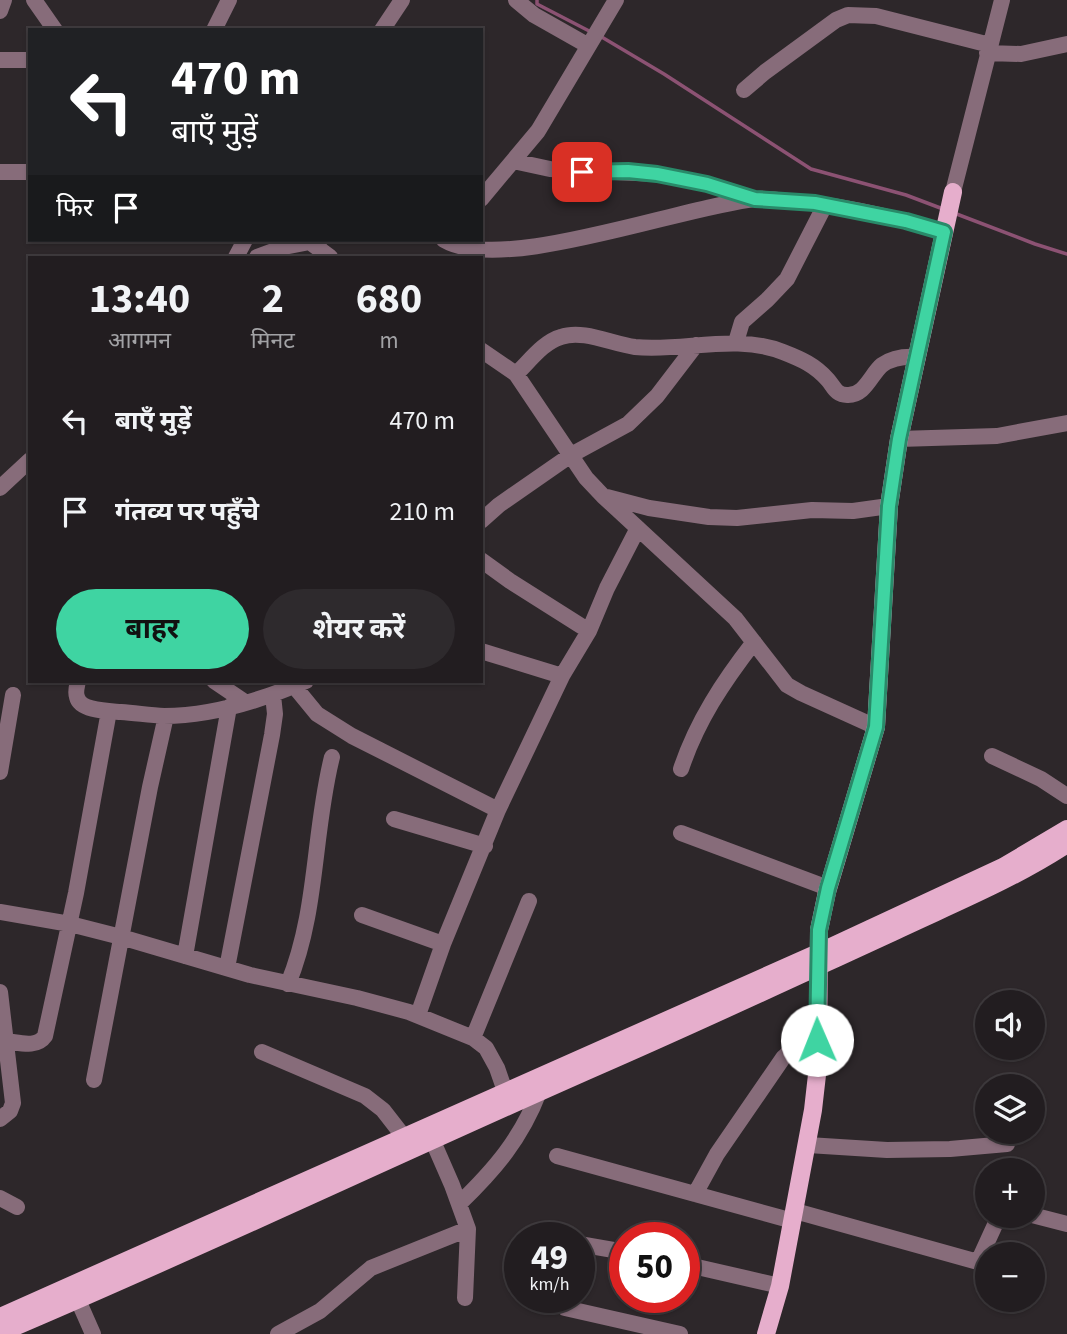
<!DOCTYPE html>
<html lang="hi">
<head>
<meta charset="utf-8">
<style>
	:root { --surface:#221d20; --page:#2e2a2d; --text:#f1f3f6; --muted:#a2a2a5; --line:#3f3b3e; --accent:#3fd4a2 }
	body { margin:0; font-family:"Source Sans 3","Noto Sans Devanagari",sans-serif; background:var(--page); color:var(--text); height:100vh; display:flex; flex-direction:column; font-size:26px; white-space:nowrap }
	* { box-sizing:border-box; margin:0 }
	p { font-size:23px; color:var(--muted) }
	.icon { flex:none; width:38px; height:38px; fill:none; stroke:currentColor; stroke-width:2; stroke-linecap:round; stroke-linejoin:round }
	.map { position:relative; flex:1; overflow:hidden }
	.drawer { position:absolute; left:28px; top:256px; width:455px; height:427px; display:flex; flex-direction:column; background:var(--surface); border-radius:0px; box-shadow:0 2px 5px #0004,0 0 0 2px var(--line) }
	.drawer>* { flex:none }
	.top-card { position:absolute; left:28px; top:28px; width:455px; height:214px; border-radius:0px; box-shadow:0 2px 5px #0004,0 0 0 2px var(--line); background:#202124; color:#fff; overflow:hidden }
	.fabs { position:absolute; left:975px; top:990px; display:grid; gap:14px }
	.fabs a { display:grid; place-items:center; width:70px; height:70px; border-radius:50%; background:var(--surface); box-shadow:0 2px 5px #0004,0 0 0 2px var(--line); font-size:35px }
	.speed { position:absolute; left:504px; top:1222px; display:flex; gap:14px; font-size:35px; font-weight:700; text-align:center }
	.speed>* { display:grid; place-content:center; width:91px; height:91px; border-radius:50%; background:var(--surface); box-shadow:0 2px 5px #0004,0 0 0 2px var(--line); line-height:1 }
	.speed small { font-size:18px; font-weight:400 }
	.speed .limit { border:10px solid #d22; background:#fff; color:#111 }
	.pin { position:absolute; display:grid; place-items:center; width:60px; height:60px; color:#fff; margin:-30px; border-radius:14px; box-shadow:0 4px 10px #0006 }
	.me { position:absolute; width:77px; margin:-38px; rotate:359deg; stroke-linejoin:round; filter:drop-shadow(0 0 5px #0008) }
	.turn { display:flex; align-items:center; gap:24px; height:147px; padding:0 28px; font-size:32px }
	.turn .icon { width:91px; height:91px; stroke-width:2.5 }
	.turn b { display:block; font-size:49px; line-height:60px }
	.then { display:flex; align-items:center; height:66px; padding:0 28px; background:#0003; gap:14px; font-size:26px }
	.eta { display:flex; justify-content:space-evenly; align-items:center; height:119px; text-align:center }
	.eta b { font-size:42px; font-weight:700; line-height:49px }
	.button { display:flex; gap:14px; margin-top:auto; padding:14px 28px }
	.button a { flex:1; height:80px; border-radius:42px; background:var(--accent); color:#111; font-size:28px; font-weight:700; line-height:80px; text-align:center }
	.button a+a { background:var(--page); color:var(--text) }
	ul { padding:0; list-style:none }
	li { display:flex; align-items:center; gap:21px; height:91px; padding:0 28px }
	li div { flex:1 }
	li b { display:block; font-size:26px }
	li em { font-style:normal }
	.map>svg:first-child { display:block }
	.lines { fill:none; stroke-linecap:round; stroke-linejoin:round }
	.stream { stroke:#8c5273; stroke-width:3.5 }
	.minor { stroke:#876c7a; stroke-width:16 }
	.major { stroke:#e6aecc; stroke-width:18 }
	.route-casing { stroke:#298a69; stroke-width:18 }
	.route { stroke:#3fd4a2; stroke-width:12 }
</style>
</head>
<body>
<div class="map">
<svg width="1067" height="1334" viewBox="0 0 1067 1334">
	<rect width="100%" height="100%" fill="#2d272a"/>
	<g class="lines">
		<path class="stream" d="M537 0V4L593 33
			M600 36 664 74 811 169 906 195 943 209
			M954 213 1035 244 1067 254"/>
		<path class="minor" d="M34 0 55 30
			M516 0 534 15 587 45
			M0 11 4 0
			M214 30 229 0
			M382 30 402 0
			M987 53 1021 54 1067 44
			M0 60H30
			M744 90 765 72 836 20 848 15 876 16 990 45
			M513 161 550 169 657 174 707 184 749 197
			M0 172H30
			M953 192 1002 0
			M481 199 538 131 616 0
			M307 240 330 257
			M444 240C502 275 683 206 756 199 766 198 777 200 788 201 840 204 893 217 944 232
			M236 257 245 240
			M257 257 284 247 320 240
			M736 342 742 322 767 300 787 279 825 205
			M481 350 516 374 586 478 603 496 735 618 787 685 801 693 876 727
			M516 374C529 362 543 342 561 337 583 329 612 344 635 347 684 352 735 333 783 352 801 359 815 365 828 380 834 387 836 395 847 395 865 396 871 374 882 365 893 357 905 356 918 357
			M899 439 997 436 1067 423
			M0 488 30 460
			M607 497 649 508 709 517 737 518 812 510 853 511 889 506
			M481 521 499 505 571 455 628 424 657 396 696 345
			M481 560 510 581 589 631
			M481 651 562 676
			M78 681C77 686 75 692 77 697 80 711 109 711 121 712 135 713 149 715 164 716 212 716 262 700 306 681
			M214 681 245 702
			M294 686 317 714 352 736 498 810
			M992 756 1041 779 1067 796
			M681 769C697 721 723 682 754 642
			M0 772 13 695
			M394 819 485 846
			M681 833 828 888
			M0 912 70 924 121 937 250 975 357 998 409 1012 473 1038 486 1048 497 1068 505 1091
			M362 915 443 944
			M185 956 229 707
			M227 968 272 735 275 714 273 695
			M288 984C318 912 313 832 332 757
			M0 992 13 1103 10 1111 0 1119
			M418 1015 443 944 498 810 562 676 589 631 607 588 638 528
			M473 1038 529 901
			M5 1041C18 1042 36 1049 45 1036L76 893 109 711
			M262 1052 365 1096 383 1110 404 1137
			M94 1080 150 787 166 716
			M428 1130 452 1185 468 1229 465 1298
			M808 1145 887 1150 950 1149 1007 1144
			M557 1156 793 1221
			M695 1194 717 1154 783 1058 794 1048 817 1040
			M0 1198 17 1207
			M459 1204C495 1169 521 1139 539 1092
			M795 1211 978 1262 999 1216
			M1032 1215 1067 1224
			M579 1244 625 1252
			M684 1264 780 1286
			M78 1300 93 1334
			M565 1308 680 1334
			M278 1334 320 1311 371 1268 468 1229"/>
		<path class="major" d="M0 1317 818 953 1003 867 1067 829
			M0 1333C201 1248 398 1154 598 1066 697 1023 795 977 893 932 952 904 1012 880 1067 844
			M766 1334 780 1286 813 1110 818 1066 819 930 827 892 876 727 889 506 899 439 953 192"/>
	</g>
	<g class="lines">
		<g class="route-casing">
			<path id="route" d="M582 172 628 171 657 174 707 184 755 199 815 203 906 221 944 232 899 439 889 506 876 727 828 888 819 930 817 1040"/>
		</g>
		<use href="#route" class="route"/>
	</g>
</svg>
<div class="fabs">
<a><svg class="icon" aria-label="sound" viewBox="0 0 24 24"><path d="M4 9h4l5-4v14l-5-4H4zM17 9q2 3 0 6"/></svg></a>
<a><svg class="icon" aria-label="layers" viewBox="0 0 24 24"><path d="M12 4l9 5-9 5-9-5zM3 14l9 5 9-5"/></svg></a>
<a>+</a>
<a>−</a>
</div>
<div class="speed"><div>49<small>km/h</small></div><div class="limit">50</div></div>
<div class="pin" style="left:582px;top:172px;background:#d93025"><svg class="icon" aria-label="arrive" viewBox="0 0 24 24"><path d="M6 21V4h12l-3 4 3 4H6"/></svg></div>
<svg class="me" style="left:817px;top:1040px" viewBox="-20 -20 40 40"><circle r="19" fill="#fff"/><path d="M0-13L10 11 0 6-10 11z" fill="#3fd4a2"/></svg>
<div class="top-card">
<div class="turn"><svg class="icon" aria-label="left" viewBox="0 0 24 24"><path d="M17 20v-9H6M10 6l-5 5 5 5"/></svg><div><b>470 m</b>बाएँ मुड़ें</div></div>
<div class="then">फिर<svg class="icon" aria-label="arrive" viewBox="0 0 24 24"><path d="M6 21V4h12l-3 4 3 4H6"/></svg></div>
</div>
<section class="drawer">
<div class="eta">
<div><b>13:40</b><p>आगमन</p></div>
<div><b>2</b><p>मिनट</p></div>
<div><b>680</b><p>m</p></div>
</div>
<ul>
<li><svg class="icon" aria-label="left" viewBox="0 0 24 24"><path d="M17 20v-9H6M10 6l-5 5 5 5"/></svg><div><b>बाएँ मुड़ें</b></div><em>470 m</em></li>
<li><svg class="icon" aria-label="arrive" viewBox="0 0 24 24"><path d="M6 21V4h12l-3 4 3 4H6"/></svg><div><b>गंतव्य पर पहुँचे</b></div><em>210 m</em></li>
</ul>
<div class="button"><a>बाहर</a><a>शेयर करें</a></div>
</section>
</div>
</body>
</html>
